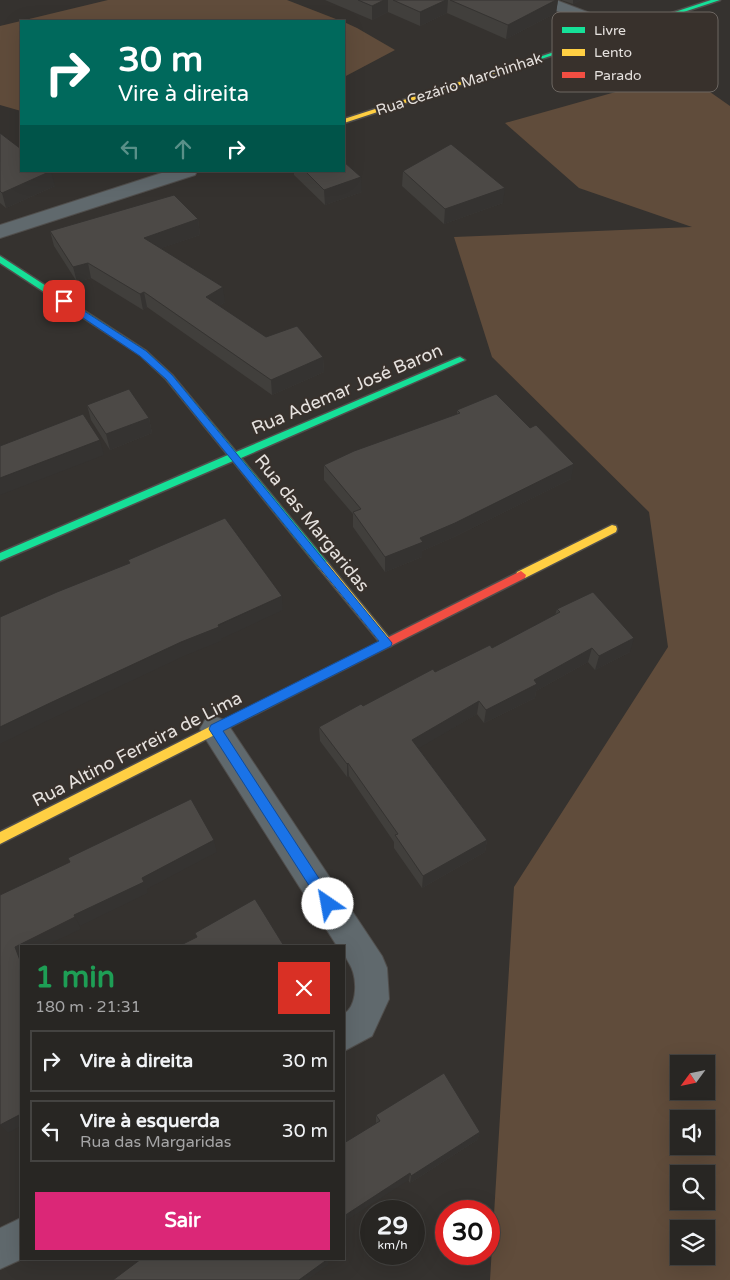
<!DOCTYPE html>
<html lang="pt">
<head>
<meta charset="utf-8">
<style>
	:root { --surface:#282623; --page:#302e2b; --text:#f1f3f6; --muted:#a5a5a6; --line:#444341; --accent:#db2777 }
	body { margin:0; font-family:"Varela Round",sans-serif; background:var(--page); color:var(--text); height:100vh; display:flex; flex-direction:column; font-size:19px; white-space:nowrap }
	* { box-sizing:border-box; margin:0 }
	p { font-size:16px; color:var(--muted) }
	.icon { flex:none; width:28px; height:28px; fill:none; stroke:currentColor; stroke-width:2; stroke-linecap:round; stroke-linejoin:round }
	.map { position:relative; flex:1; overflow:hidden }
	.panel { position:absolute; left:20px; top:945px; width:325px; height:315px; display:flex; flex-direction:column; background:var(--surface); border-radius:0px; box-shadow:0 5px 20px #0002,0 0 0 1px var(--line) }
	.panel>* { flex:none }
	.guide { position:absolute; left:20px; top:20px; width:325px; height:152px; border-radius:0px; box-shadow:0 5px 20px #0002,0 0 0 1px var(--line); background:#00695c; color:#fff; overflow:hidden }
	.needle { width:32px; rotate:237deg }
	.controls { position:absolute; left:670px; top:1055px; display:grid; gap:10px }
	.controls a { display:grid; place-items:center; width:45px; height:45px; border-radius:0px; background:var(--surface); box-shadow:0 5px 20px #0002,0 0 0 1px var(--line); font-size:25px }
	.speed { position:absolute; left:360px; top:1200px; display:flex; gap:10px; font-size:25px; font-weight:700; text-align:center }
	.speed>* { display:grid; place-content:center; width:65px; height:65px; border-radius:50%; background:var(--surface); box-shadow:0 5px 20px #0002,0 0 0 1px var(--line); line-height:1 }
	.speed small { font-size:12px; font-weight:400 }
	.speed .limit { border:8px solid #d22; background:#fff; color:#111 }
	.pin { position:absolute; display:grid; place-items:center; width:42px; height:42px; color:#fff; margin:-21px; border-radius:10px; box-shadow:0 2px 8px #0006 }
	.me { position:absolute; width:55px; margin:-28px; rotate:327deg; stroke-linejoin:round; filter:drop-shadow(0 0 4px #0008) }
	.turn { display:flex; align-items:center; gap:18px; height:105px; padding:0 15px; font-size:22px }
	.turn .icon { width:65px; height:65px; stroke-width:2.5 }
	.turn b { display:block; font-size:35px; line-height:42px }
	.lanes { display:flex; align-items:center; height:48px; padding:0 15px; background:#0003; justify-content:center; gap:25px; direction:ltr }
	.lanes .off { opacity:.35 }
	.round { display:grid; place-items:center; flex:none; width:52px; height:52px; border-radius:0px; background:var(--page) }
	.summary { display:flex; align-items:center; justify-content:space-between; height:85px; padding:0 15px }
	h1 { font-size:30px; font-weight:700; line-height:38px; color:#1e9e55 }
	.action { display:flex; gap:10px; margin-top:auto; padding:10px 15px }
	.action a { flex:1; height:58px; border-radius:0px; background:var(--accent); color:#fff; font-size:20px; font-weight:700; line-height:58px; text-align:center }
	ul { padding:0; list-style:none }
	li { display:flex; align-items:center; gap:15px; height:62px; margin:0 10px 8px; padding:0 5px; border:2px solid var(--line); border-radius:0px }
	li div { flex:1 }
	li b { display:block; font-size:19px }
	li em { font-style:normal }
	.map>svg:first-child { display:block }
	.green { fill:#604c3b; fill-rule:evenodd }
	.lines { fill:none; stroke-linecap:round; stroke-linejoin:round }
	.street-casing { stroke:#504e4c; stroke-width:2 }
	.fast-casing { stroke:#504e4c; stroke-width:3 }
	.slow-casing { stroke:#504e4c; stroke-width:3 }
	.jam-casing { stroke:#504e4c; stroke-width:3 }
	.street { fill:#60696d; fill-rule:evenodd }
	.fast { fill:#16e098; fill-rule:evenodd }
	.slow { fill:#ffcf43; fill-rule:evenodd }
	.jam { fill:#f24e42; fill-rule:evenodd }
	.wall { fill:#413f3c }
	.shaded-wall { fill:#353331 }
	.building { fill:#4c4946; stroke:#353331 }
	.route { fill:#1a73e8; stroke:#114b97 }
	.labels { text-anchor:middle; stroke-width:4; stroke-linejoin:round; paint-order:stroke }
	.far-street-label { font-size:15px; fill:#e5e1de; stroke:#38312c }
	.street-label { font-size:18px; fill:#e5e1de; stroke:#38312c }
	.key { fill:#38312c; stroke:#6c6661; stroke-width:1 }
	.key-label { font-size:14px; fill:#e5e1de }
</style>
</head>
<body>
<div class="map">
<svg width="730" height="1280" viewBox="0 0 730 1280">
	<rect width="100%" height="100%" fill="#35322f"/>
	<path class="green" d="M108 0H287L341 21H21V111L0 105V26Z
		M344 22 357 28 395 50 344 77Z
		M683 73 730 106V1280H490L514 887 668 647 649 512 492 357 454 237 692 227 579 188 505 123ZM679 1064H706V1091H679ZM679 1119H706V1146H679ZM679 1174H706V1201H679ZM679 1229H706V1256H679Z"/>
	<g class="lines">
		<g class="street-casing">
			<path id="street" d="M534 0H556L629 28 631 31 629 34H617L536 3Z
				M168 171H197L195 175 0 238V225Z
				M215 717 225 720 382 956 387 968 389 999 372 1036 344 1051V1014C356 1007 357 985 353 972 350 961 344 960 344 946H337L205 738 200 729 205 720Z
				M21 1218 22 1259 0 1269V1228Z"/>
		</g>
		<g class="fast-casing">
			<path id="fast" d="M711 0H720L529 63 524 62Z
				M0 256 146 351 172 375 236 452 457 358 460 357 465 360 241 458 327 562 328 565 327 568H319L233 461 0 561V553L228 455 166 379 140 355 0 263Z"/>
		</g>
		<g class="slow-casing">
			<path id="slow" d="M525 61 530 62 344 123V119Z
				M612 525 616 526 617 529 616 532 525 578H517L516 575 517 572Z
				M323 561 327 562 391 640 393 643 391 646H383L319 568 318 565Z
				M307 678 311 680 313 683 311 686 0 844V832Z"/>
		</g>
		<g class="jam-casing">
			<path id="jam" d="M521 571 526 575 525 578 311 686H303L301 683 303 680Z"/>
		</g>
		<use href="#street" class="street"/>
		<use href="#fast" class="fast"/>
		<use href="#slow" class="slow"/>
		<use href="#jam" class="jam"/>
	</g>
	<path class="wall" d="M325 0H558L556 13 506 39 447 13 420 26 388 12 372 20Z
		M561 0H581L573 4Z
		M0 133 55 186 6 208 0 203Z
		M294 171H344L362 192 325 205 294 175Z
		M403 171 503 203 444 224 402 186Z
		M198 219 200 235 161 248 225 302 219 306 266 337 323 357 324 372 272 395 147 307 143 310 91 278 77 282 54 246 50 231Z
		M87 405 149 418 152 433 110 450 91 420Z
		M457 410 571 479 454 537 422 551V557L385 572 353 527V514L324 480V465L457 414Z
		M557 609 630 652 595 670 588 662 536 691 535 698 484 723 477 714 418 748 487 840 485 852 422 888 394 848V842L349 776 347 777 320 741 319 727 435 672 492 648 555 615Z
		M376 1115 480 1132 477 1140 410 1183 376 1123Z"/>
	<path class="shaded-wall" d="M384 0H388V12L372 20V6Z
		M446 0H448L447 13 420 26V12Z
		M556 0H558L556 13 506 39 508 25Z
		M573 0H581L573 4Z
		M51 171 55 186 6 208 2 193Z
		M361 177 362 192 325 205 324 190Z
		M505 188 503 203 444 224 445 209Z
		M198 219 200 235 147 253 144 238Z
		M88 263 91 278 77 282 73 267Z
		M223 287 225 302 208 313 206 297Z
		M144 292 147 307 143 310 140 294Z
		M323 357 324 372 272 395 271 380Z
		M149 418 152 433 110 450 106 434Z
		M100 440 104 455 0 495V478Z
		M574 464 571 479 454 537 422 551V557L385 572V557L420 538Z
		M282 596 283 610 221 639V641L184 656 55 717 0 744V727L50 703Z
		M634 638 630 652 595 670 599 656Z
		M592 648 588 662 536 691 535 698 484 723 486 710 534 680Z
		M479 701 477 714 411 753 412 740Z
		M348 763 349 776 347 777V764Z
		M214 840 217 852 147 889 148 893 80 926 74 915 142 878Z
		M487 840 485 852 422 888 423 876Z
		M75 917 81 929 45 946H21V963L15 947Z
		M21 1114V1126L8 1133 0 1125Z
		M480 1132 477 1140 410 1183 411 1176Z
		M410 1173 409 1180 344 1222V1216Z
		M328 1259V1265L307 1280H299Z"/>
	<path class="building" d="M358 0H384L372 6Z
		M393 0H446L420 12Z
		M450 0H556L508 25Z
		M0 133 21 149V171H51L2 193 0 191Z
		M451 144 505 188 445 209 403 171Z
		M344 162 361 177 324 190 305 171H344Z
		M174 195 198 219 144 238 223 287 206 297 266 337 297 326 323 357 271 380 144 292 140 294 88 263 73 267 50 231Z
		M129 389 149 418 106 434 87 405Z
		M496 394 530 428 536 425 574 464 455 523 420 538 423 542 385 557 353 512 361 509 324 465 354 451 460 413 457 410Z
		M83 414 100 440 0 478V446Z
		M225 518 282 596 218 625 219 627 181 642 50 703 0 727V617L57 592 130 563 128 560Z
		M593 592 634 638 599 656 592 648 534 680 537 684 486 710 479 701 412 740 487 840 423 876 395 835 398 834 348 763 347 764 319 727 361 704 363 706 433 669 435 672 490 645 492 648 560 612 557 609Z
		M191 799 214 840 142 878 144 882 74 915 75 917 15 947 21 963V1114L0 1125V895L70 862 68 858Z
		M255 899 284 946H179L197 937 195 933Z
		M444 1073 480 1132 411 1176 410 1173 344 1216V1143L380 1121 376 1115Z
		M141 1259H328L299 1280H113Z"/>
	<path class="route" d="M64 298 146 351 172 375 392 643 391 646 223 731 333 900 335 904 333 909 328 911 324 909 209 729 211 725 379 641 166 379 140 356 61 303V299Z"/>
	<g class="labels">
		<g class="far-street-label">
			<text transform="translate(459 84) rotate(-18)" y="5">Rua Cezário Marchinhak</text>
		</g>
		<g class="street-label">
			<text transform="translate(347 389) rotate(-23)" y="6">Rua Ademar José Baron</text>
			<text transform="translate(312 523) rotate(51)" y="6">Rua das Margaridas</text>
			<text transform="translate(137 749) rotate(-27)" y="6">Rua Altino Ferreira de Lima</text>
		</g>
	</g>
	<rect x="552" y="12" width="166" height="80" rx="8" class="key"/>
	<rect x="562" y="27" width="23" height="6" fill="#16e098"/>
	<rect x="562" y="49" width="23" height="7" fill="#ffcf43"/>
	<rect x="562" y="72" width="23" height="6" fill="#f24e42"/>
	<g class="key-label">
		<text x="594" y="35">Livre</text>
		<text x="594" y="57">Lento</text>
		<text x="594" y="80">Parado</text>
	</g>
</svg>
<div class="controls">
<a><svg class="needle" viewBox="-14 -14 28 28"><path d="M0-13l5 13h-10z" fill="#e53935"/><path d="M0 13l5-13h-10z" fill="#a5a5a6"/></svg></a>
<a><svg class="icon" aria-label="sound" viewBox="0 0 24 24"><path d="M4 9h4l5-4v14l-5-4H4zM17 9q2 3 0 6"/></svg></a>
<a><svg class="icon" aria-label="search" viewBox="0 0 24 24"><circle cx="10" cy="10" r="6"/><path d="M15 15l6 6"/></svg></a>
<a><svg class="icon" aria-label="layers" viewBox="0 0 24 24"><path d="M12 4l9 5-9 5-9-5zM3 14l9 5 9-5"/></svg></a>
</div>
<div class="speed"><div>29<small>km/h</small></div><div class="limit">30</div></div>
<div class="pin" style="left:64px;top:301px;background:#d93025"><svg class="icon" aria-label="arrive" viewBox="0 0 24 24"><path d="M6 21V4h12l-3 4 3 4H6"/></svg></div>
<svg class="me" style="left:328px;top:904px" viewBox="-20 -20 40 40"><circle r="19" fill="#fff"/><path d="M0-13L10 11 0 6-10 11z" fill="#1a73e8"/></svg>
<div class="guide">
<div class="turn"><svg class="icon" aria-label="right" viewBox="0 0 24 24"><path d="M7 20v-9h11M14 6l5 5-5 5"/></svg><div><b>30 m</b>Vire à direita</div></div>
<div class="lanes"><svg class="icon off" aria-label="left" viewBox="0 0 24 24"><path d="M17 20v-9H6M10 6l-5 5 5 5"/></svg><svg class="icon off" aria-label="ahead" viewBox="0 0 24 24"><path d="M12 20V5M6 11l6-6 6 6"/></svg><svg class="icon" aria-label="right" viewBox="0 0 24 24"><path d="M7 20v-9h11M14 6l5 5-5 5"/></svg></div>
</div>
<section class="panel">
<div class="summary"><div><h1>1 min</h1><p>180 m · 21:31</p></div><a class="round" style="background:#d93025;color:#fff"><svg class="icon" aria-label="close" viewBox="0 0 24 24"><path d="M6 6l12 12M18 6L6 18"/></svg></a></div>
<ul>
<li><svg class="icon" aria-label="right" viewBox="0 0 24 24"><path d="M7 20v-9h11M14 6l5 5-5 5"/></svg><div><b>Vire à direita</b></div><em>30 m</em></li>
<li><svg class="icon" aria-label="left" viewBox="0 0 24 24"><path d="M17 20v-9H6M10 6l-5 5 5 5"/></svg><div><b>Vire à esquerda</b><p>Rua das Margaridas</p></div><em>30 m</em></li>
</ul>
<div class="action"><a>Sair</a></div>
</section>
</div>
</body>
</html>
